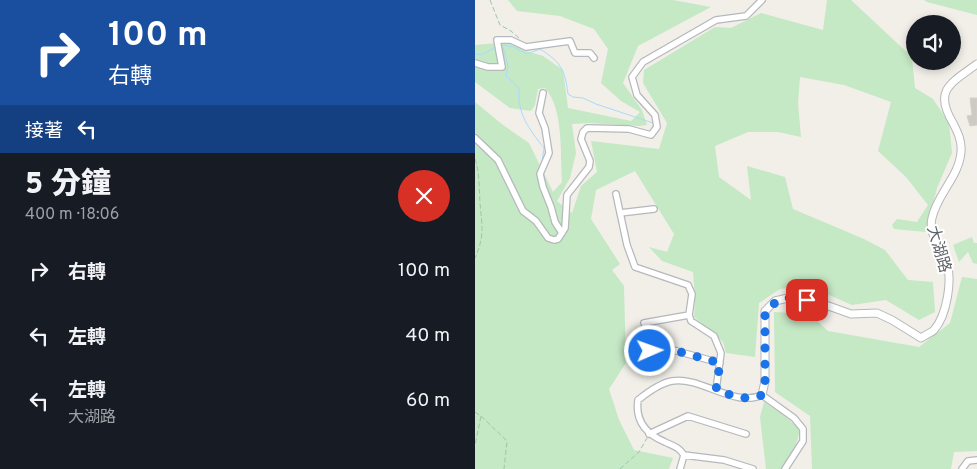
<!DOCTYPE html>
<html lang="zh-TW">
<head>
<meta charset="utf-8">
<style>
	:root { --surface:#171b24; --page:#20242c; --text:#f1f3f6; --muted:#9ea1a6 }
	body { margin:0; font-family:Overpass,"Noto Sans TC",sans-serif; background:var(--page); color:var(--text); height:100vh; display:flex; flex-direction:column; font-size:19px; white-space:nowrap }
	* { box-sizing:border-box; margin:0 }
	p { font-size:16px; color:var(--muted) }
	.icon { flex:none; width:28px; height:28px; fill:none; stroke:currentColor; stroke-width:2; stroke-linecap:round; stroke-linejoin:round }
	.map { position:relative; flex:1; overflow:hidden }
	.drawer { display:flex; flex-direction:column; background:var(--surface); width:475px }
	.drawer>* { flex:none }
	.top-card { background:#1a4fa0; color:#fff; overflow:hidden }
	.fabs { position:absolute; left:431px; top:15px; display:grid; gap:10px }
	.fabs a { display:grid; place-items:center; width:55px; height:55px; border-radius:50%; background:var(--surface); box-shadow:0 2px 8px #0003; font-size:25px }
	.pin { position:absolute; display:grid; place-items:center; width:42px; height:42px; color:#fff; margin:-21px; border-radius:10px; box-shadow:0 2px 8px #0006 }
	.me { position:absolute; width:55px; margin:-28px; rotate:88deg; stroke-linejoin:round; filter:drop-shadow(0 0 4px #0008) }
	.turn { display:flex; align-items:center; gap:18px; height:105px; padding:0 25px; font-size:22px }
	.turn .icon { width:65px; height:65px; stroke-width:2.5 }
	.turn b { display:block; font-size:35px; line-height:42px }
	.then { display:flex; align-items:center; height:48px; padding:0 25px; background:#0003; gap:10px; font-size:19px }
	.round { display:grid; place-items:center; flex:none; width:52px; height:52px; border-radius:26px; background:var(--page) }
	.overview { display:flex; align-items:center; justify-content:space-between; height:85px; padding:0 25px }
	h1 { font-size:30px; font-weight:800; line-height:38px }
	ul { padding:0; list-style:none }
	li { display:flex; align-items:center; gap:15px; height:65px; padding:0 25px }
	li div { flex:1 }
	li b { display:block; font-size:19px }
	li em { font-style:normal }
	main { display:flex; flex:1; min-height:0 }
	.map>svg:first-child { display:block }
	.green { fill:#c5e8c5 }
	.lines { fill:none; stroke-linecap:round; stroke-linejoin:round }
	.stream { stroke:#aadaff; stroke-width:1 }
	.building { fill:#cccac5; stroke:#d6d1c6 }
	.minor-casing { stroke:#b5b8bc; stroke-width:8 }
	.tertiary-casing { stroke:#b5b8bc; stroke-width:9 }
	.path { stroke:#9cc7a9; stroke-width:1; stroke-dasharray:5 2.5; stroke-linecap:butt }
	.minor { stroke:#fff; stroke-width:5.5 }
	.tertiary { stroke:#fff; stroke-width:7 }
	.route { stroke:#1a73e8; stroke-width:9; stroke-dasharray:0 16.2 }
	.labels { text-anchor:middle; stroke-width:4; stroke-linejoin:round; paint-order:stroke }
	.street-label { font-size:16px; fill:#5f6368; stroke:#fff }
</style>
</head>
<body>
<main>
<section class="drawer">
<div class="top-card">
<div class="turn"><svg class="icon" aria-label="right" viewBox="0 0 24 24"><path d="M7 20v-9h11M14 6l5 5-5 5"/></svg><div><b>100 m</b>右轉</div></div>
<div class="then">接著<svg class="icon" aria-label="left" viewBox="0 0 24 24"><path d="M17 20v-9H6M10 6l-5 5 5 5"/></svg></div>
</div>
<div class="overview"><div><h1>5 分鐘</h1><p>400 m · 18:06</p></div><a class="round" style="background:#d93025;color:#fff"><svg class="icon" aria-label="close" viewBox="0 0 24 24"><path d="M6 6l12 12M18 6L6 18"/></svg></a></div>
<ul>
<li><svg class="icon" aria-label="right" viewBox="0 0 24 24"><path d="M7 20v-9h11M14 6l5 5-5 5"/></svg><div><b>右轉</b></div><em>100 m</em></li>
<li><svg class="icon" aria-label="left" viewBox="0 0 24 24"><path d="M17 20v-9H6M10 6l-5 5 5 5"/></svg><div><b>左轉</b></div><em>40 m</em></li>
<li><svg class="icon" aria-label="left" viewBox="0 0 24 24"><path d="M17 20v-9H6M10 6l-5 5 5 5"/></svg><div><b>左轉</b><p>大湖路</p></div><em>60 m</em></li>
</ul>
</section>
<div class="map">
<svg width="502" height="469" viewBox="0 0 502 469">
	<rect width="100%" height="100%" fill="#f1efe8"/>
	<path class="green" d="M33 0H198L236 7 163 46 148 83 167 110 172 125 164 126 114 123 97 124 101 153 95 178 82 201 97 213 106 186 122 172 116 141 184 149 192 123 168 83 169 70 240 27 256 28 286 13 348 30 352 0H376L437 57 440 88 458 99 474 123 477 153 462 188 451 232 419 229 417 225 422 219 442 222 453 205 431 177 403 151 416 102 369 85 325 77 323 103 326 137 303 132H273L240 146 244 177 276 200 272 166 310 177 318 209 389 239 410 250 433 280 458 282 460 312 444 320 411 300 377 305 331 285 305 289 284 303 280 357 251 353 248 342 219 317 220 298 218 272 187 261 174 247 192 252 199 234 160 171 121 190 116 219 145 264 137 270 149 286 151 363 134 389 144 420 159 450 198 458 194 469H0V102L28 125 54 143 78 192 87 182C85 154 89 109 70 88L63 89 60 105 56 111 35 108 0 82V45L32 42 51 51 68 56 88 70 93 108 156 121 165 112 146 101 126 83 133 49 119 29 85 16 42 11Z
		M449 0H502V15L452 2Z
		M497 237 499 243H502V264L498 263 493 252 484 262 478 245Z
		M487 277 502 279V451L479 452 476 469H337L335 416 300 392 299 312 335 314 353 331 444 347 475 323Z
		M289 402 307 414 325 429 321 445 307 469H291L285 417Z"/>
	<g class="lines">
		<path class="stream" d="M26 45 38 47 52 54 65 49C86 62 90 70 93 94L98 97 108 98 121 104 178 123
			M28 47 33 66 31 76 44 88C42 114 54 129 69 148L67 163
			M0 54 7 55 20 47"/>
	</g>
	<path class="building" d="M495 98H502V125L495 126 492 116 497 115Z"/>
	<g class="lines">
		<g class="minor-casing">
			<path id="minor" d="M0 63 13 67H27L22 40H36L51 47 95 41 100 53H115L119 58
				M68 93 64 113 70 128 74 153 65 174 68 187 76 207 80 222 87 233
				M0 138 23 160 48 211 61 221 73 238 79 240 83 239 90 228 92 195 114 167 115 161 106 139 108 132 112 128 154 129 176 135 182 127 180 115 162 95 157 77 168 62 241 20 271 16 287 0
				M141 194 152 245 160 267 213 285 217 294 214 315 216 321 239 336 246 353 241 390
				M145 213 179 209
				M181 333 172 330 169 323 214 315
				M164 357 175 351 191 348 245 363
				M174 434 213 416 271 434
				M209 455 249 460 278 469
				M205 469 209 455C204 447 198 446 190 442 171 434 160 421 163 400 173 392 185 383 197 381 226 376 259 408 287 395L319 418 328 429V441L310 469
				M487 469 493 461 502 460"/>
		</g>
		<g class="tertiary-casing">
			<path id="tertiary" d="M287 395 290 381V311L300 301 317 297 348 304 376 314 402 313 417 320 446 338C450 335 456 333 459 330 472 315 478 279 471 261 466 246 453 235 457 218 462 194 484 177 486 152 487 141 483 133 478 123 458 90 476 83 502 64"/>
		</g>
		<path class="path" d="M15 0 25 25 36 31 44 38
			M0 159C5 173 4 189 5 203 7 227 10 235 0 258
			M0 412 6 416 0 445
			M6 416 32 441 29 469
			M145 469 164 452 172 438"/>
		<use href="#minor" class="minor"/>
		<use href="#tertiary" class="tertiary"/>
	</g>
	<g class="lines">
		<path class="route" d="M175 351 191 348 245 363 241 390C256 395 272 402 287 395L290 381V312C304 297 312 296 332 300"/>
	</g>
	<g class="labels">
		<g class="street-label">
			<text transform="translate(465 249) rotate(74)" y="6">大湖路</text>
		</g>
	</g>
</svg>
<div class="fabs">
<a><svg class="icon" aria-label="sound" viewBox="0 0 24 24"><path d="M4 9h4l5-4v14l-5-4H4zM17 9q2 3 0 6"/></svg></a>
</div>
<div class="pin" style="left:332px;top:300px;background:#d93025"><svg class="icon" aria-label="arrive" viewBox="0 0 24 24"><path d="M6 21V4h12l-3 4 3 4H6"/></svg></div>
<svg class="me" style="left:175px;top:351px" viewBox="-20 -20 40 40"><circle r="17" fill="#1a73e8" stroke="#fff" stroke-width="3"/><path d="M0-11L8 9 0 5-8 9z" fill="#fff"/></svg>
</div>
</main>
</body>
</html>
